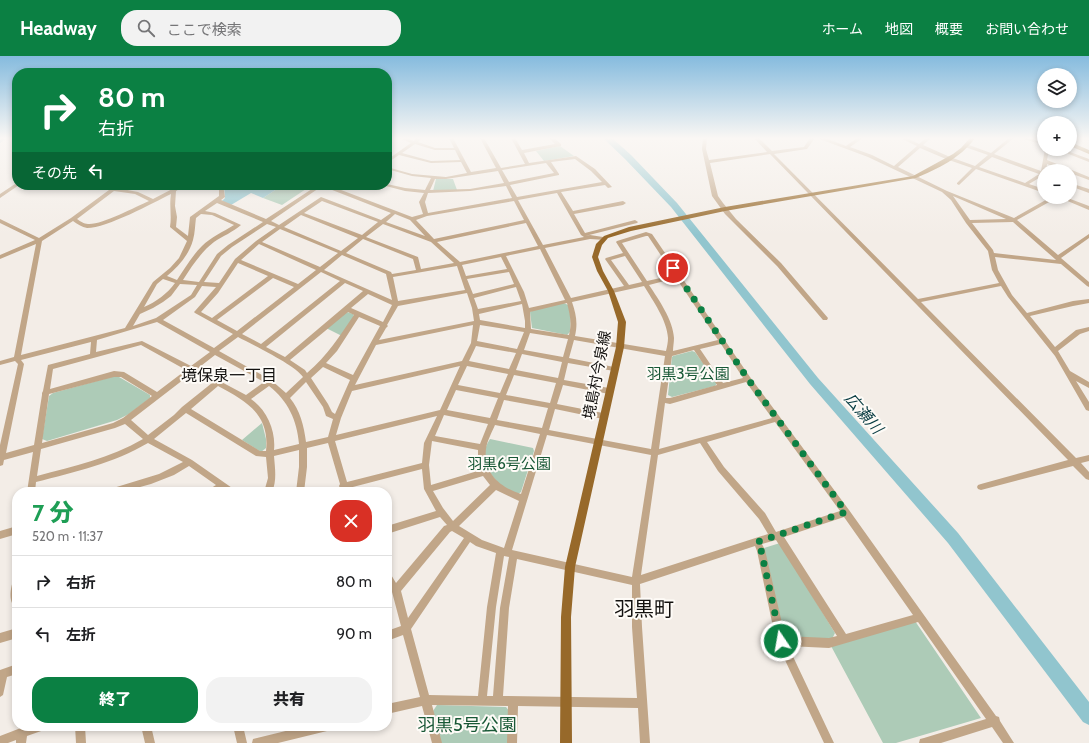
<!DOCTYPE html>
<html lang="ja">
<head>
<meta charset="utf-8">
<style>
	:root { --surface:#fff; --page:#f2f2f2; --text:#202124; --muted:#757577; --line:#e0e0e0; --accent:#0b8043 }
	body { margin:0; font-family:Cabin,"Noto Sans JP",sans-serif; background:var(--page); color:var(--text); height:100vh; display:flex; flex-direction:column; font-size:15px; white-space:nowrap }
	* { box-sizing:border-box; margin:0 }
	p { font-size:13px; color:var(--muted) }
	.icon { flex:none; width:22px; height:22px; fill:none; stroke:currentColor; stroke-width:2; stroke-linecap:round; stroke-linejoin:round }
	.map { position:relative; flex:1; overflow:hidden }
	.sheet { position:absolute; left:12px; top:431px; width:380px; height:244px; display:flex; flex-direction:column; background:var(--surface); border-radius:16px; box-shadow:0 2px 6px #0003 }
	.sheet>* { flex:none }
	.hud { position:absolute; left:12px; top:12px; width:380px; height:122px; border-radius:16px; box-shadow:0 2px 6px #0003; background:#0b8043; color:#fff; overflow:hidden }
	.controls { position:absolute; left:1037px; top:12px; display:grid; gap:8px }
	.controls a { display:grid; place-items:center; width:40px; height:40px; border-radius:50%; background:var(--surface); box-shadow:0 2px 6px #0003; font-size:20px }
	.pin { position:absolute; display:grid; place-items:center; width:34px; height:34px; color:#fff; margin:-17px; border:2px solid #fff; border-radius:50%; box-shadow:0 1px 4px #0007 }
	.me { position:absolute; width:44px; margin:-22px; rotate:348deg; stroke-linejoin:round; filter:drop-shadow(0 0 3px #0008) }
	.turn { display:flex; align-items:center; gap:14px; height:84px; padding:0 20px; font-size:18px }
	.turn .icon { width:52px; height:52px; stroke-width:2.5 }
	.turn b { display:block; font-size:28px; line-height:34px }
	.then { display:flex; align-items:center; height:38px; padding:0 20px; background:#0003; gap:8px; font-size:15px }
	.round { display:grid; place-items:center; flex:none; width:42px; height:42px; border-radius:16px; background:var(--page) }
	.head { display:flex; align-items:center; justify-content:space-between; height:68px; padding:0 20px }
	h1 { font-size:24px; font-weight:800; line-height:30px; color:#1e9e55 }
	.primary-button { display:flex; gap:8px; margin-top:auto; padding:8px 20px }
	.primary-button a { flex:1; height:46px; border-radius:16px; background:var(--accent); color:#fff; font-size:16px; font-weight:800; line-height:46px; text-align:center }
	.primary-button a+a { background:var(--page); color:var(--text) }
	ul { padding:0; list-style:none }
	li { display:flex; align-items:center; gap:12px; height:52px; padding:0 20px; border-top:1px solid var(--line) }
	li div { flex:1 }
	li b { display:block; font-size:15px }
	li em { font-style:normal }
	header { display:flex; align-items:center; gap:24px; box-sizing:border-box; height:56px; padding:0 20px; background:var(--accent); color:#fff }
	header strong { font-size:19px }
	nav { display:flex; gap:22px; margin-inline-start:auto; font-size:14px }
	.search { width:280px; height:36px; background:var(--page); display:flex; align-items:center; gap:10px; box-sizing:border-box; padding:0 14px; border-radius:16px; color:var(--muted); font-size:15px }
	.map>svg:first-child { display:block }
	.green { fill:#adcbb7 }
	.water { fill:#91c5ce }
	.lines { fill:none; stroke-linecap:round; stroke-linejoin:round }
	.river { fill:#91c5ce; fill-rule:evenodd }
	.minor { fill:#c1a688; fill-rule:evenodd }
	.major { fill:#97692a; fill-rule:evenodd }
	.route { stroke:#0b8043; stroke-width:7; stroke-dasharray:0 12.6 }
	.labels { text-anchor:middle; stroke-width:4; stroke-linejoin:round; paint-order:stroke }
	.park-label { font-size:15px; fill:#185836; stroke:#fefbf7 }
	.street-label { font-size:15px; fill:#13110f; stroke:#fefbf7 }
	.neighbourhood-label { font-size:16px; fill:#13110f; stroke:#fefbf7 }
	.water-label { font-size:16px; font-style:italic; fill:#063a40; stroke:#fefbf7 }
	.near-park-label { font-size:18px; fill:#185836; stroke:#fefbf7 }
	.near-quarter-label { font-size:20px; fill:#13110f; stroke:#fefbf7 }
</style>
</head>
<body>
<header>
<strong>Headway</strong>
<div class="search"><svg class="icon" aria-label="search" viewBox="0 0 24 24"><circle cx="10" cy="10" r="6"/><path d="M15 15l6 6"/></svg>ここで検索</div>
<nav><a>ホーム</a><a>地図</a><a>概要</a><a>お問い合わせ</a></nav>
</header>
<div class="map">
<svg width="1089" height="687" viewBox="0 0 1089 687">
	<rect width="100%" height="100%" fill="#f3ede7"/>
	<path class="green" d="M560 90 574 100 544 105 536 95Z
		M436 123H453L457 134 433 135Z
		M283 129H309V131L282 149 263 142Z
		M564 247 568 249 571 256 570 276 567 279 532 272 530 256 534 254Z
		M347 256 353 258 354 260 342 280 326 272Z
		M692 295 695 296 717 327 715 330 672 341 668 339 672 301 673 300Z
		M115 320 119 321 150 339V342L129 358 117 364 47 385 42 383 49 340 53 337Z
		M262 367 266 383V392L261 396 242 384Z
		M490 383 533 392 534 395 521 436 518 438C497 432 474 405 490 383Z
		M780 487 835 577 832 583 789 581 782 576 764 492Z
		M915 565 981 662 896 687H883L831 590Z
		M437 649 506 651 510 656 509 687H441L433 655Z"/>
	<path class="water" d="M224 129H283L263 142 251 137 231 149 222 145 225 142Z"/>
	<g class="lines">
		<path class="river" d="M0 82H8L0 87Z
			M603 82H612L631 99 677 147 818 322 958 477 1089 646V669L1083 666 948 487 810 328 671 151 625 103Z"/>
		<path class="minor" d="M387 82H391L387 85Z
			M399 82H407L414 85 416 82H422L418 86 435 92H454L449 82H453L471 116 496 112 480 82H484L501 112 525 108 511 82H515L522 94 555 88 549 82H554L561 88V90L524 97 529 107 576 100 595 113 612 131 608 132 605 129 561 136 573 155 623 145 626 147 623 149 574 158 585 177 635 164 638 166 637 167 585 180 590 179 603 181 605 182V184L590 183 545 192 571 242 624 230 605 203 606 202 623 197 616 186 617 185 646 176 652 178 750 321 849 454 996 660 999 661 1000 665 1014 687H1003L992 671 941 687H919L920 683 924 682 986 663 918 566 829 592 788 590 834 687H824L776 585 757 495 755 490 640 528 642 571 650 687H640L638 652 518 650 517 687H507L508 650 432 649 442 687H432L422 650 387 658V648L420 641 403 579 387 585V575L401 570 392 536 387 528V516L390 517 396 527 444 470 447 469 440 461 387 478V470L436 455 424 433 422 413 349 432 350 436H342L339 430 340 428 328 387 307 392V411L304 436H296L299 411V394L274 400C275 413 277 424 272 436H264L268 422 266 401 256 400 186 357 154 383 192 404 235 434 236 436H226L222 433 218 436H207L208 434 216 429 189 410 174 419 151 428 122 436H106L107 434 110 433 159 418 183 406 148 387C114 407 75 416 36 426L35 436H27L33 396 4 404 3 409 0 410V389L18 308 15 305 0 309V305L14 301 36 188 0 203V199L35 184 0 167V163L39 182 71 162 109 134 91 130 89 129H99L112 131 115 129H120L117 132 138 136 153 143 180 129H186L176 135 175 150 177 161 176 171 188 180 190 161 219 140V129H223L225 141 221 144 266 163 318 129H328L412 161 423 158 419 146 424 137 405 135 382 129 387 128 405 132 425 134 431 122 412 120 387 113V111L412 118 446 121 467 117 461 106 431 107 399 99 387 107V104L411 87ZM415 88 435 94H455L460 104 431 105 402 97ZM575 103 591 115 602 126 517 141 510 129 559 119V118L551 106ZM546 107 554 117 509 126 502 114ZM498 115 504 127 470 133 430 134 435 123H446ZM322 130 391 157 381 164 321 141 279 169 271 165ZM506 130 512 142 428 157 425 146 428 137 470 135ZM114 135 135 138 149 145C135 151 102 169 88 168 84 168 80 165 77 163ZM557 137 581 179 584 181 543 189 518 144ZM171 138C169 150 172 159 170 171L187 185 179 202 170 212 153 226 125 272 21 299 42 185 73 165C77 168 82 171 87 172 107 172 153 147 171 138ZM322 145 378 166 362 179 304 157ZM514 145 524 164 434 183 416 164 427 160ZM217 147 263 166 228 189 217 198 199 226 183 224C192 210 201 196 214 186 223 180 233 176 241 169L215 157 205 155ZM201 158 212 159 234 169C223 176 211 181 202 190 192 200 185 212 177 224L167 220C178 211 189 199 193 184 195 177 195 169 196 162ZM395 158 410 164 425 180 386 166ZM301 159 358 182 341 195 284 171ZM526 167 538 190 460 206 437 186ZM267 168 276 171 256 185 235 203 219 227 204 226 221 200 232 191ZM383 168 431 186 454 207 421 213 418 201 366 181ZM280 173 338 197 320 211 262 186ZM646 180H648L674 219 647 225 622 187ZM363 183 413 203 416 214 392 218 391 216 346 197ZM259 188 316 214 298 228 241 204ZM540 193 565 244 529 252 524 236 506 200ZM342 199 386 218 392 244 324 214ZM625 200 642 226 629 229 611 204ZM501 201 507 213 466 220 462 209ZM238 207 268 220 212 262 201 256 218 237ZM457 210 465 234 398 245 393 221ZM321 216 340 225 261 288 242 278ZM509 216 514 228 473 238 467 223ZM273 222 294 231 237 275 217 264ZM676 222 718 284 673 295C673 291 674 286 674 282 673 264 659 244 649 229ZM163 223 175 227C167 238 156 246 144 251L157 228ZM345 227 363 235 285 301 266 291ZM180 228 197 229 191 239 156 262 133 270 140 258 153 252 163 246 171 240ZM202 230 216 231 195 255 194 256 195 257 233 278 214 292 163 264 195 241ZM644 230C653 245 667 264 668 282 668 286 667 291 666 295L575 280C578 267 576 258 572 246ZM516 231 521 245 478 253 474 242ZM467 237 472 252 474 265 379 284 386 272 388 270 387 269 398 250ZM368 238 392 249 383 266 351 252ZM567 247C570 259 572 267 569 279L531 273 530 256ZM522 248 525 265V272L480 264 479 258ZM348 256 354 259C339 281 328 299 307 317L305 314 290 304ZM359 261 380 270 353 319 326 307 337 295ZM157 266 210 296 191 310 142 285 96 296 97 284ZM473 269 471 287 462 305 355 329 376 289ZM480 269 524 276 517 293 477 285ZM530 277 568 283 563 301 524 294ZM238 281C253 289 295 309 303 321L286 337 271 324 219 295ZM574 284 665 300 651 393 549 374 555 353 603 363 606 362 607 360 606 358 603 357 557 348 563 329 609 338 612 335 609 332 564 324 568 307 614 315 617 313 614 311 569 302ZM91 286 90 298 48 309 43 335 42 337V339L34 389 6 397 24 308 21 304ZM721 288 743 322 723 327 700 293ZM141 289 186 314 157 336 124 316 114 315 50 333 53 313ZM476 290 516 297 509 313 469 305ZM694 294 717 329 670 342H666L672 300ZM522 298 562 306 558 322 516 314ZM215 299 264 326 246 339 197 313ZM460 310 440 354 336 379 341 362 352 335ZM467 310 508 318 500 337 458 329ZM323 311 350 324 335 358 332 356 328 348 311 322ZM192 317 212 327 182 351 174 359 148 379 131 364ZM514 319 556 327 550 347 506 339ZM114 321H121L152 340 123 362 113 367 42 387 49 338ZM306 326 323 351 326 360 333 363 328 381 306 386C304 370 300 354 290 342ZM746 326 772 362 659 393 665 347 670 348ZM218 330C246 345 270 358 266 395H260L191 353ZM269 330C288 345 297 364 299 388L274 394C276 375 267 354 251 343ZM456 334 498 342 490 362 447 354ZM504 344 548 352 542 372 497 364ZM444 359 488 368 480 388 435 380ZM437 360 424 387 422 407 347 426 335 385ZM775 366 840 455 776 476 765 457 724 411 707 386ZM125 368 143 383C110 402 74 410 37 420L41 393 115 372ZM495 369 540 378 521 438C500 431 483 417 486 393 487 385 492 376 495 369ZM547 379 651 399 632 521 512 494ZM432 385 478 394V403L481 414 431 429 429 409ZM700 387 718 415 759 463 768 478 641 519 658 399ZM483 420 490 429 453 465 443 452 433 435ZM496 434 519 445 504 492 482 484 459 470ZM844 461 913 559 846 578 784 481ZM452 475 464 482 408 562 401 535 450 476ZM776 484 837 580 829 582 785 580 765 494 762 488ZM470 486 476 490 496 497 487 551 478 640 429 639 411 573ZM504 500 509 501 500 552 493 640H487L496 551ZM517 503 632 529V571L637 642 503 640 509 552Z
			M703 82H707L706 93 709 104 767 96 754 82H759L772 95 804 91 810 82H815L807 93 774 98 918 243 999 227 992 214 988 195 966 167 951 144 942 136 868 101 817 82H825L846 90 857 82H863L850 91 872 99 894 110 917 90 900 82H907L919 88 926 82H931L923 89 950 101 975 110 988 99 965 91V89H969L991 97 1009 82H1014L994 98 1041 115 1045 93H1049L1047 104 1089 121V124L1070 117V115H1065L1047 108 1046 115H1044V119L1029 128 1044 133V137L976 113 959 129 957 128V127L972 112 946 103 920 92 898 111 947 135 1014 162 1051 141H1065L1089 150V154L1058 141 1017 164 1058 199 1089 178V182L1061 202 1089 226V231L1087 230 1061 208 995 201 998 214 1012 239 1027 257 1073 245 1089 243V247L1073 250 1030 260 1055 291 1076 274 1089 271V275L1080 278 1058 295 1070 315 1089 326V332L1076 325 1089 346V355L1086 354 1055 300 1008 241 1001 230 921 246 1076 402 1089 399V405L1081 407 1089 416V424L1086 423 1073 410 981 434 978 433 977 431 978 429 981 428 1068 404 770 98 710 107 718 140 723 147 736 163 781 207 828 262 827 264H823L777 210 725 158 712 140 702 93ZM992 101 1039 118 1025 127 979 111ZM953 140 1006 163 970 164ZM1013 166 1055 203 1056 204 994 197 993 194 972 167Z
			M1020 82H1029L1044 87V89Z
			M1056 93H1062L1089 103V106Z
			M1070 127 1089 133V137L1070 130Z
			M15 128 19 129 0 142V138Z
			M17 470V478L0 483V475Z
			M17 522V548H15L12 547C9 541 11 529 14 523Z
			M17 572V582L0 587V577Z
			M17 608V618L7 621 3 639 0 641V614Z
			M26 670H45L44 674 27 680 26 687H16V684L8 687H0V680Z
			M75 670H85L86 687H76Z
			M141 670H151L155 687H145Z
			M233 670H243L247 687H237Z
			M306 670H332L331 674 327 675 278 687H252L253 683 257 682Z"/>
		<path class="major" d="M970 82H975C961 102 937 113 916 122L725 155 631 175 608 182 602 189 598 201 603 215 614 235 626 266 624 291 575 511 571 561 572 687H560L561 561 565 511 616 291 618 266 608 235 597 215 592 201 596 188 604 180 629 171 725 151 913 120 953 98 961 92Z
			M1070 86 1089 94V98L1070 90Z"/>
	</g>
	<linearGradient id="sky" x2="0" y2="1"><stop stop-color="#85bbde"/><stop offset="0.46" stop-color="#faf7f4"/><stop offset="1" stop-color="#faf7f4" stop-opacity="0"/></linearGradient>
	<rect width="1089" height="179" fill="url(#sky)"/>
	<g class="lines">
		<path class="route" d="M673 212 748 323 846 456 757 486 761 494 781 585"/>
	</g>
	<g class="labels">
		<g class="park-label">
			<text x="688" y="323">羽黒3号公園</text>
			<text x="509" y="413">羽黒6号公園</text>
		</g>
		<g class="street-label">
			<text transform="translate(597 319) rotate(-79)" y="5">境島村今泉線</text>
		</g>
		<g class="neighbourhood-label">
			<text x="229" y="325">境保泉一丁目</text>
		</g>
		<g class="water-label">
			<text transform="translate(864 357) rotate(49)" y="6">広瀬川</text>
		</g>
		<g class="near-park-label">
			<text x="467" y="675">羽黒5号公園</text>
		</g>
		<g class="near-quarter-label">
			<text x="644" y="560">羽黒町</text>
		</g>
	</g>
</svg>
<div class="controls">
<a><svg class="icon" aria-label="layers" viewBox="0 0 24 24"><path d="M12 4l9 5-9 5-9-5zM3 14l9 5 9-5"/></svg></a>
<a>+</a>
<a>−</a>
</div>
<div class="pin" style="left:673px;top:212px;background:#d93025"><svg class="icon" aria-label="arrive" viewBox="0 0 24 24"><path d="M6 21V4h12l-3 4 3 4H6"/></svg></div>
<svg class="me" style="left:781px;top:585px" viewBox="-20 -20 40 40"><circle r="17" fill="#0b8043" stroke="#fff" stroke-width="3"/><path d="M0-11L8 9 0 5-8 9z" fill="#fff"/></svg>
<div class="hud">
<div class="turn"><svg class="icon" aria-label="right" viewBox="0 0 24 24"><path d="M7 20v-9h11M14 6l5 5-5 5"/></svg><div><b>80 m</b>右折</div></div>
<div class="then">その先<svg class="icon" aria-label="left" viewBox="0 0 24 24"><path d="M17 20v-9H6M10 6l-5 5 5 5"/></svg></div>
</div>
<section class="sheet">
<div class="head"><div><h1>7 分</h1><p>520 m · 11:37</p></div><a class="round" style="background:#d93025;color:#fff"><svg class="icon" aria-label="close" viewBox="0 0 24 24"><path d="M6 6l12 12M18 6L6 18"/></svg></a></div>
<ul>
<li><svg class="icon" aria-label="right" viewBox="0 0 24 24"><path d="M7 20v-9h11M14 6l5 5-5 5"/></svg><div><b>右折</b></div><em>80 m</em></li>
<li><svg class="icon" aria-label="left" viewBox="0 0 24 24"><path d="M17 20v-9H6M10 6l-5 5 5 5"/></svg><div><b>左折</b></div><em>90 m</em></li>
</ul>
<div class="primary-button"><a>終了</a><a>共有</a></div>
</section>
</div>
</body>
</html>
